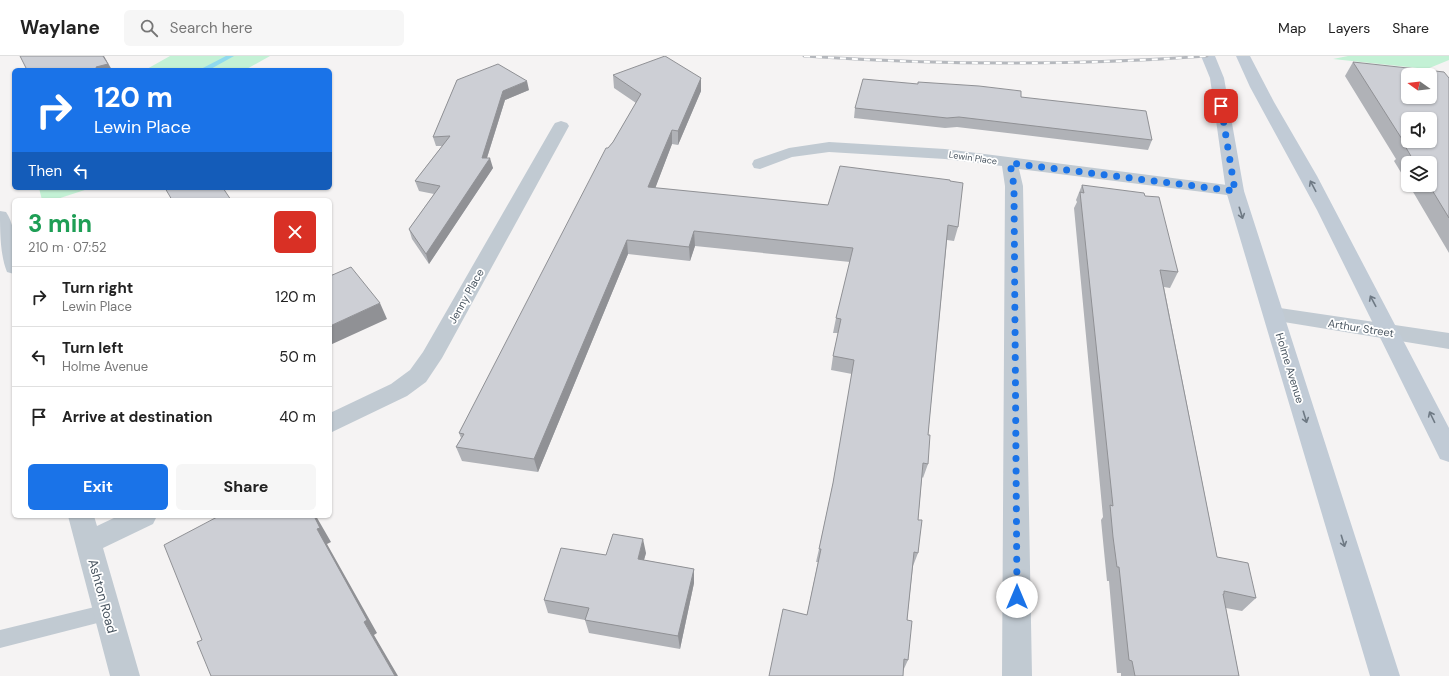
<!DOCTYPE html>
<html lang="en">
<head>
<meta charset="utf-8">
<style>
	:root { --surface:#fff; --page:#f6f6f6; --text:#222; --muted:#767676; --line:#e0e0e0; --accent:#1a73e8 }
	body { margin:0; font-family:"DM Sans",sans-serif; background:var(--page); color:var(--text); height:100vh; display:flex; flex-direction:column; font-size:15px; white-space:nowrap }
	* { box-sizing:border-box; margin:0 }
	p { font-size:13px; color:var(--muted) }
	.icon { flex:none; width:22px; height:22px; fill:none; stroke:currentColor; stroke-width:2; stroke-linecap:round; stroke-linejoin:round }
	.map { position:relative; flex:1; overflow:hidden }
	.panel { position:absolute; left:12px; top:142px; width:320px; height:320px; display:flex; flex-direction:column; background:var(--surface); border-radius:6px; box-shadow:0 1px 3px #0004 }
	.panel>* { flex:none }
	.hud { position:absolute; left:12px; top:12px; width:320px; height:122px; border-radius:6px; box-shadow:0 1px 3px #0004; background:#1a73e8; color:#fff; overflow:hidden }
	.needle { width:26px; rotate:284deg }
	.fabs { position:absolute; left:1401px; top:12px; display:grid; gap:8px }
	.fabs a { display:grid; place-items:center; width:36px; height:36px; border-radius:6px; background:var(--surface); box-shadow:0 1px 3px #0004; font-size:20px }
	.pin { position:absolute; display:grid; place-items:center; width:34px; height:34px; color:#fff; margin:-17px; border-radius:8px; box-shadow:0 2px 6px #0006 }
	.me { position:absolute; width:44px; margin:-22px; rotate:0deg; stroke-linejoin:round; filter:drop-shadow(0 0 3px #0008) }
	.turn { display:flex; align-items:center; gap:14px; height:84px; padding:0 16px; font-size:18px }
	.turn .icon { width:52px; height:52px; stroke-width:2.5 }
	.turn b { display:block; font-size:28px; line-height:34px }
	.then { display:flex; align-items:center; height:38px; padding:0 16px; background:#0003; gap:8px; font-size:15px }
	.round { display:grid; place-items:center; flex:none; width:42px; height:42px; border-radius:6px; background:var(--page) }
	.headline { display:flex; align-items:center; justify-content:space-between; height:68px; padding:0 16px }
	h1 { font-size:24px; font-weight:700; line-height:30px; color:#1e9e55 }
	.button { display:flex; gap:8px; margin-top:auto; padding:8px 16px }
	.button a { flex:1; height:46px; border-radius:6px; background:var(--accent); color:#fff; font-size:16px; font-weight:700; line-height:46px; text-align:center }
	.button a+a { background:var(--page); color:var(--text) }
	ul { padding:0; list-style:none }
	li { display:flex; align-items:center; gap:12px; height:60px; padding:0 16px; border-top:1px solid var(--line) }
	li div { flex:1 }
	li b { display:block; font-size:15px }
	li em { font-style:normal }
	header { display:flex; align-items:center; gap:24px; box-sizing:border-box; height:56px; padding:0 20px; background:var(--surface); border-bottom:1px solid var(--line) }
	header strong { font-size:19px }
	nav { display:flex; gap:22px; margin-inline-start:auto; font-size:14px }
	.search { width:280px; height:36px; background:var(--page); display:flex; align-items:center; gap:10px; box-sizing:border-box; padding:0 14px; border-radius:6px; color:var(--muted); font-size:15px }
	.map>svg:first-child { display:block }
	.green { fill:#c3f1d5 }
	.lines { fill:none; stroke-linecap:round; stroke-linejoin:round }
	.stream { fill:#90daee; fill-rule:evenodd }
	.lane { fill:#c1cad2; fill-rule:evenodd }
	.street { fill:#c1cad2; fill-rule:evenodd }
	.secondary { fill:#c1cbd6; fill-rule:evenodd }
	.rail-casing { stroke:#b5b8bd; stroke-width:3 }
	.rail { stroke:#fff; stroke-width:2; stroke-dasharray:6; stroke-linecap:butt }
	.wall { fill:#b0b2b7 }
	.shaded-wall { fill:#909195 }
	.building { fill:#cdcfd5; stroke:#909195; fill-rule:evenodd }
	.oneway { stroke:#6e7984 }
	.route { stroke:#1a73e8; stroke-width:7; stroke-dasharray:0 12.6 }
	.labels { text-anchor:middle; stroke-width:3.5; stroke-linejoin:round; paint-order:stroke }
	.far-street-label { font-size:9px; fill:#4a5661; stroke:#fff }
	.street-label { font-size:11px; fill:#4a5661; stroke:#fff }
	.near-street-label { font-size:13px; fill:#4a5661; stroke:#fff }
</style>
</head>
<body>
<header>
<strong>Waylane</strong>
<div class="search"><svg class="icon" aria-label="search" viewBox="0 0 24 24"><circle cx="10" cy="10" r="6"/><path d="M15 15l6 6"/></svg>Search here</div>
<nav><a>Map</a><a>Layers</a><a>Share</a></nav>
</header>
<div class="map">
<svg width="1449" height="620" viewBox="0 0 1449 620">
	<rect width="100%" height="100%" fill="#f5f3f3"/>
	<path class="green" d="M170 0H270L245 14H145Z
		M1348 0H1449V4L1427 13 1333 3Z
		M39 132H91L54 144H42Z"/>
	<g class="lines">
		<path class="stream" d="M226 0H234L209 14H199Z"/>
		<path class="lane" d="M107 548 113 551 116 557 113 563 0 592V574Z"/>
		<path class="street" d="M561 65 567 67 569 70 442 302 426 326 407 340 330 377V357L391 328 410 314 423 296 553 70 555 67Z
			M829 86 945 93 1235 130 1241 131 1244 135 1241 139 1235 140 1019 113 1023 130 1032 620H1002L1005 130 1002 110 945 103 829 96 792 101 760 113 754 112 752 108 754 104 789 92Z
			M0 155 6 156C18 173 14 199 14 218L7 216C0 199 0 174 0 155Z
			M1273 251 1449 277V293L1266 263 1263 258 1266 253Z
			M68 460H94L97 470 118 460H157L153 468 103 492 140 620H110Z"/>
		<path class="secondary" d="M1201 0H1215L1224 22 1244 135 1400 620H1370L1226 135 1210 22Z
			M1236 0H1250L1274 46 1317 120 1449 372V406L1440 403 1317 154 1250 31Z"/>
		<g class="rail-casing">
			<path id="rail" d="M804 0C939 9 1072 10 1207 0"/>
		</g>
		<use href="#rail" class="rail"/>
	</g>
	<path class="wall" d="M1353 6 1449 22V197L1409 129H1430V107H1408V128L1394 105 1396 103 1345 20Z
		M613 19 701 22V35L678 89 672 88 655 132 828 149 950 125 958 171 954 185 947 184 928 379V408L923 422 922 421 918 464V497L913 510 907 564 908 604 903 615 807 559 818 506H816L819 493 833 427 852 318 831 314 833 300 838 277H833L836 262 850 206 695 190 690 205 628 198 538 416 462 405 456 391 461 382 459 377 608 92 613 86 636 47 614 32Z
		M457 24 529 34 505 44 487 102 493 112 429 208 412 183 409 173 434 138 419 135 415 125 442 90H436L433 81Z
		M918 28 1021 41 1152 84 1148 94 957 71 945 72 854 62 855 52Z
		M1082 129 1145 140 1178 216 1170 232 1164 231 1217 501 1256 542 1242 555 1226 552 1239 620H1121V617H1117L1109 525H1107L1104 495 1101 464 1103 461 1074 152 1077 146 1076 144Z
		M646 497 644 504 694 513V527L680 593 589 577 585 564 548 557 544 544 606 499Z"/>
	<path class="shaded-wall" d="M103 0H104L112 14H96V11Z
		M701 22V35L678 89V75Z
		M527 25 529 34 505 44 484 111 482 102 503 35Z
		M672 74V88L650 146 648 131Z
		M490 102 493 112 429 208 426 198Z
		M694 175 695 190 690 205 689 191Z
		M627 184 628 198 538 416 534 403Z
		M380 247 387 263 330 289V270Z
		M314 460H316L331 486 327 488 377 577 374 579 398 620H395L364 566 317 473Z
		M643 483 646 497 640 517 638 503Z
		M694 513V527L680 593 678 580Z"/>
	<path class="building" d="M20 0H103L108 8 96 11 97 14H27Z
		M665 0 701 22 678 75 672 74 648 131 828 149 840 110 950 124V125L963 127 958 171 948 169 928 379H930L928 408 923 407 918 464H922L920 480 918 497 914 496 907 564 912 565 908 604 904 603 903 620H769L783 553 807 559 821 493H819L833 427 854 304 833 300 841 263 836 262 853 192 694 175 689 191 627 184 534 403 456 391 464 378 459 377 606 92H608L613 86 641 38 613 19Z
		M1353 6 1444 16 1449 22V162L1429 129H1430V107H1415L1405 90 1407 91ZM1408 19H1430V41H1408ZM1408 63H1430V85H1408Z
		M498 8 527 25 503 35 482 102H490L426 198 409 173 440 130 415 125 450 80 433 81 457 24Z
		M863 23 918 28V26L979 30 1021 35V41L1146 55 1152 84 959 61 947 62 855 52Z
		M1082 129 1144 137 1145 140 1159 141 1178 216 1160 214 1217 501 1248 507 1256 542 1224 535V538H1223L1239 620H1135L1132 605 1129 604 1119 511H1117L1113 481 1110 449 1113 450 1080 136 1084 137Z
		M165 132H223L231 144H172Z
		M351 211 380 247 330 270V220Z
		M219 460H314L320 472 317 473 367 564 364 566 395 620H211L197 586 202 584 164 489Z
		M613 478 643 483 638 503 694 513 678 580 585 564 589 552 544 544 561 492 606 499Z"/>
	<defs><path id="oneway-shaft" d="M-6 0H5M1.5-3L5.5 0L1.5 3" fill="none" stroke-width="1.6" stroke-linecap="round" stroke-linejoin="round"/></defs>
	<g class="oneway">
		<use href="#oneway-shaft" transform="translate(1313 130) rotate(-118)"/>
		<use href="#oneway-shaft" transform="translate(1241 157) rotate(73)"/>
		<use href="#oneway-shaft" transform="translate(1373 245) rotate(-118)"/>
		<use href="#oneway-shaft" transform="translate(1305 361) rotate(73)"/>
		<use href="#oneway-shaft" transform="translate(1432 361) rotate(-116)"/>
		<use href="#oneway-shaft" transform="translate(1343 485) rotate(73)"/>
	</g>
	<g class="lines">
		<path class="route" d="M1017 541 1014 130 1010 107 1235 135 1221 50"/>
	</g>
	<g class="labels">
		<g class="far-street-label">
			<text transform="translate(973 102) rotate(8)" y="3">Lewin Place</text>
		</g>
		<g class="street-label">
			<text transform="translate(466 240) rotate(-61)" y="4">Jenny Place</text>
			<text transform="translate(1361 272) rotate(9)" y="4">Arthur Street</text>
			<text transform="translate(1290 312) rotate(73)" y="4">Holme Avenue</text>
		</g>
		<g class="near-street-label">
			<text transform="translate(103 540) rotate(75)" y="5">Ashton Road</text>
		</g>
	</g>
</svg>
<div class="fabs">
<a><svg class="needle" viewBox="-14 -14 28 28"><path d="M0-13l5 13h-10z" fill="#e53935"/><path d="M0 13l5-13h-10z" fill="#767676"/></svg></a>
<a><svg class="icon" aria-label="sound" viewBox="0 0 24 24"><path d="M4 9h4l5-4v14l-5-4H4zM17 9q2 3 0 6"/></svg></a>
<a><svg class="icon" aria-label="layers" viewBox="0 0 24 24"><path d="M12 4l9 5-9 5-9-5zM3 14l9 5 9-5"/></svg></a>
</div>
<div class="pin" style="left:1221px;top:50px;background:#d93025"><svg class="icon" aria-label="arrive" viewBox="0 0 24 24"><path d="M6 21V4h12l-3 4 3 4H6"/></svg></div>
<svg class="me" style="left:1017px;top:541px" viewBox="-20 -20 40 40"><circle r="19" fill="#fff"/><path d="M0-13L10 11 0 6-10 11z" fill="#1a73e8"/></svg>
<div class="hud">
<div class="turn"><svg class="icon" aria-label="right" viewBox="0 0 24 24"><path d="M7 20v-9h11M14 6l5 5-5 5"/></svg><div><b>120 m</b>Lewin Place</div></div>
<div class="then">Then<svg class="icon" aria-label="left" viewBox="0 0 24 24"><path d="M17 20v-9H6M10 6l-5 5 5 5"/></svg></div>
</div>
<section class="panel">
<div class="headline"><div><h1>3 min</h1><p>210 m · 07:52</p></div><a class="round" style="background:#d93025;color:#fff"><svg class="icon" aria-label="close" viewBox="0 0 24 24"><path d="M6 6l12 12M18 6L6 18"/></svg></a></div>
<ul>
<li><svg class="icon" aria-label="right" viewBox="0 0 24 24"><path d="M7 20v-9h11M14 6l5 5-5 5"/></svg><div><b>Turn right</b><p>Lewin Place</p></div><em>120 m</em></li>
<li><svg class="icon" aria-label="left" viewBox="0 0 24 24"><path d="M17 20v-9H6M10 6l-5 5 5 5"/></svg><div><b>Turn left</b><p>Holme Avenue</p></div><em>50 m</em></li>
<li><svg class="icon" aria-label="arrive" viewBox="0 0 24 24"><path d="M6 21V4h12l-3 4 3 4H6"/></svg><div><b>Arrive at destination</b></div><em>40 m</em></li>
</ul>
<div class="button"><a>Exit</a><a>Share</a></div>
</section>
</div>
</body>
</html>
